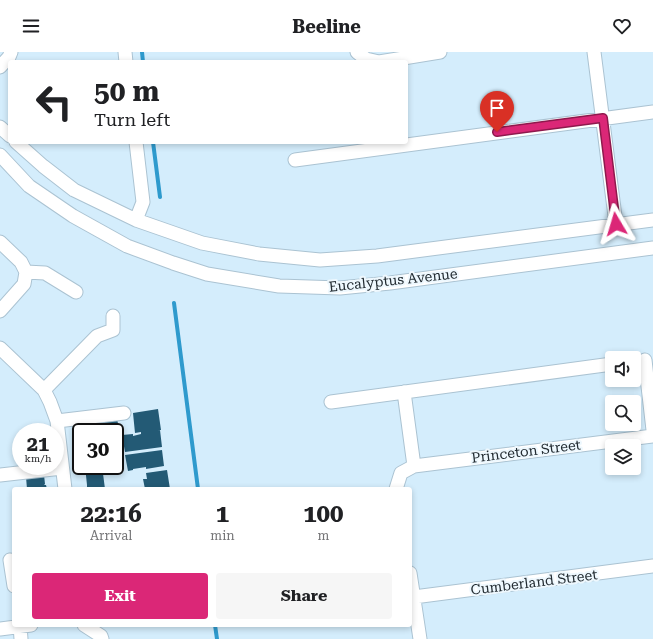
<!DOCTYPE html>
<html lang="en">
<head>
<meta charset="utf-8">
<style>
	:root { --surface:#fff; --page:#f6f6f6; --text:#202124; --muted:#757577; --accent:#db2777 }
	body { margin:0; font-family:"Roboto Serif",serif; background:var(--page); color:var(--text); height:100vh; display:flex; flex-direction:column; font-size:15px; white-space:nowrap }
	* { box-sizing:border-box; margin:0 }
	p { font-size:13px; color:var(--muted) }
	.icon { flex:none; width:22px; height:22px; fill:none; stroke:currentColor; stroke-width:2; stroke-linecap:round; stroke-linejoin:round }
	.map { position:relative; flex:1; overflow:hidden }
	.drawer { position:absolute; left:12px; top:435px; width:400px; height:140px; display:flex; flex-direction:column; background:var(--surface); border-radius:4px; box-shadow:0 2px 6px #0003 }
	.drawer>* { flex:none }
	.guide { position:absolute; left:8px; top:8px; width:400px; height:84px; border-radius:4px; box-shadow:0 2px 6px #0003; background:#fff; color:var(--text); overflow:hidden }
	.buttons { position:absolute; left:605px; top:299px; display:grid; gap:8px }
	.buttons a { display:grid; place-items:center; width:36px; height:36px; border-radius:4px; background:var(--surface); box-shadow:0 2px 6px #0003; font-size:20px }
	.speed { position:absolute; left:12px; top:371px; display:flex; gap:8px; font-size:20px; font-weight:700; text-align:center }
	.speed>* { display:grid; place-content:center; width:52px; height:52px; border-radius:50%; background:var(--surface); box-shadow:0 2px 6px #0003; line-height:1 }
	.speed small { font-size:10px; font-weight:400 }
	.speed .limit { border:2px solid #111; border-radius:6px; background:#fff; color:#111 }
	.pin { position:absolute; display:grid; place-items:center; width:34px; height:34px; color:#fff; margin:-41px -17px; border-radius:50% 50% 50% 0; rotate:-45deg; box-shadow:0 0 4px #0007 }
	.pin .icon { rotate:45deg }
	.me { position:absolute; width:44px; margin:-22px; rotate:353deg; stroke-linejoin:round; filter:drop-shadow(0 0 3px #0008) }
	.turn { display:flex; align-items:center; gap:14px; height:84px; padding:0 20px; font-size:18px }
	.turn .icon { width:52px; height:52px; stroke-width:2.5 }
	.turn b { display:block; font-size:28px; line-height:34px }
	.eta { display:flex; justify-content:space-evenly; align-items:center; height:68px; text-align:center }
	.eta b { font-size:24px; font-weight:700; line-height:28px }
	.cta { display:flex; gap:8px; margin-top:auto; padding:8px 20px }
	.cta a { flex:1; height:46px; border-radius:4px; background:var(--accent); color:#fff; font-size:16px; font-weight:700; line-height:46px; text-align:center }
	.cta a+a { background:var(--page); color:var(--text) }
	header { display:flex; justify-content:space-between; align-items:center; height:52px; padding:0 20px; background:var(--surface); font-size:18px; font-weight:700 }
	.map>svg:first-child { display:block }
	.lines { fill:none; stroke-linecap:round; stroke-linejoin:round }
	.stream { stroke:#2e9acd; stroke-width:4 }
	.building { fill:#235a75 }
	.minor-casing { stroke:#abc3d2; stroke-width:15 }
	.minor { stroke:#fff; stroke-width:13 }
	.route-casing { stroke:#8e194d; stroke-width:10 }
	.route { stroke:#db2777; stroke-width:7 }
	.labels { text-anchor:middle; stroke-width:4; stroke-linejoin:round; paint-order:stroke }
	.street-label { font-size:14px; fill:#222b31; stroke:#eef8fe }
</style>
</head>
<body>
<header><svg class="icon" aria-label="menu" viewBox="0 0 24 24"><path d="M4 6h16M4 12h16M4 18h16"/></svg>Beeline<svg class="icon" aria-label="heart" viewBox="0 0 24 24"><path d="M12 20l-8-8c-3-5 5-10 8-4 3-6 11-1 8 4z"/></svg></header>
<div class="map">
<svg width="653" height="587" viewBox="0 0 653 587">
	<rect width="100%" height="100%" fill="#d4edfc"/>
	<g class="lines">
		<path class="stream" d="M142 0 143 10
			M153 90 160 145
			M174 251 198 437
			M215 573 217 587"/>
	</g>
	<path class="building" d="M158 357 161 378 148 379 160 378 162 395 125 400 122 383 133 382V384L141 382V380L135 381 133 361Z
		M117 367 119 376 120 395 118 396 119 397 115 398V380H101L99 370Z
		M96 370 97 380H81V381H79L78 372Z
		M162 398 164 414 146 417V415L133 417V418L128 419 125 403Z
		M85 414H102L105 437H87V433Z
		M167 418 170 437H145L143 427H147L146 421Z
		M44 423 45 432 44 433H46L47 437H27L26 425Z"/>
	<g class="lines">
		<g class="minor-casing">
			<path id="minor" d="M125 0 126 10
				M357 0 366 7 379 10 440 0
				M594 0 616 172
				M0 15 9 5 11 0
				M0 75 10 84
				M16 90 43 114 74 138 136 168 202 191 259 202 320 208 377 204 653 168
				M0 103 29 134 73 164 127 194 173 211 207 222 279 234 340 236 390 231 653 196
				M295 108 653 60
				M136 168 143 150 136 90
				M0 190 21 210 26 220 24 232 0 259
				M26 220 45 221 76 240
				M0 296 44 338 50 350 57 369 65 437
				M645 308 653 378
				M44 338 97 284 113 278V264
				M404 340 414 414
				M331 350 612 312
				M57 369 124 361
				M0 423 62 416
				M396 437 401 421 414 414 653 384
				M10 508 14 534
				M410 521 420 587
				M414 545 653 514
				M20 573 21 587
				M84 573 101 584 102 587
				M0 577 31 573"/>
		</g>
		<use href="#minor" class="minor"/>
	</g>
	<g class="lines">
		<g class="route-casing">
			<path id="route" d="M497 80 603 66 616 172"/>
		</g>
		<use href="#route" class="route"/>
	</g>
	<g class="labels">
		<g class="street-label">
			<text transform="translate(393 228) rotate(-6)" y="5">Eucalyptus Avenue</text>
			<text transform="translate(526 399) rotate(-7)" y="5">Princeton Street</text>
			<text transform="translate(534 530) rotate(-7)" y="5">Cumberland Street</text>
		</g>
	</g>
</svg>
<div class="buttons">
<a><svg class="icon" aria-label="sound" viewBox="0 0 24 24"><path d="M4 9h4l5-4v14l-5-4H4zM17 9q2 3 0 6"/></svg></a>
<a><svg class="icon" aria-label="search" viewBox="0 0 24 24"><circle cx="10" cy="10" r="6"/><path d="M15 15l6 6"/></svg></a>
<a><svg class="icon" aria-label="layers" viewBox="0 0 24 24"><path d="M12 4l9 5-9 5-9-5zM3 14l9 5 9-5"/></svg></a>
</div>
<div class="speed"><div>21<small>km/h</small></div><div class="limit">30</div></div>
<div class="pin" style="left:497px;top:80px;background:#d93025"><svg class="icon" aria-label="arrive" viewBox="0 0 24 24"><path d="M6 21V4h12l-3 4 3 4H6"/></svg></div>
<svg class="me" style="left:616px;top:172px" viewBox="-20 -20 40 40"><path d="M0-17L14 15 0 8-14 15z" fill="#db2777" stroke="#fff" stroke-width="4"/></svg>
<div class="guide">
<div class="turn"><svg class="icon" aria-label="left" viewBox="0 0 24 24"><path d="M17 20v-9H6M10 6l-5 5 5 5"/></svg><div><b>50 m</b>Turn left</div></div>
</div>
<section class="drawer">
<div class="eta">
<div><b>22:16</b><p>Arrival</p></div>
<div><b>1</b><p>min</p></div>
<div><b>100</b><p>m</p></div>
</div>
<div class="cta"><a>Exit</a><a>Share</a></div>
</section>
</div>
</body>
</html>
